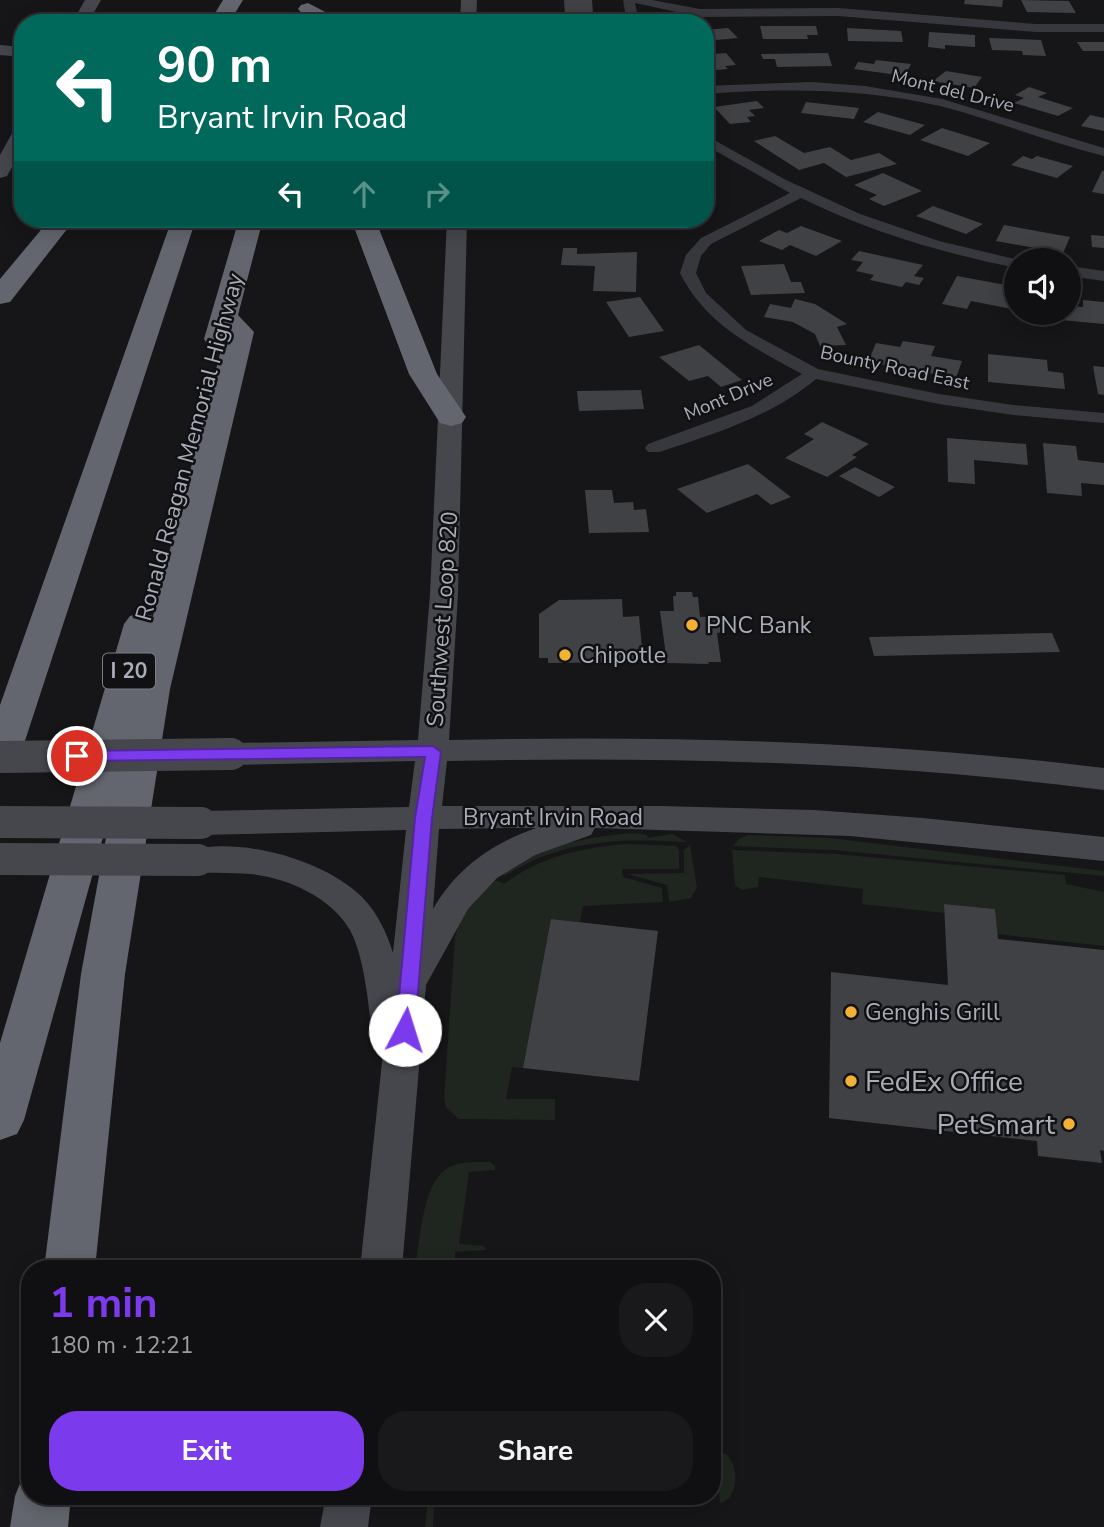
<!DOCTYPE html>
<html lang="en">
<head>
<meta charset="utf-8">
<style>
	:root { --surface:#101012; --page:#19191b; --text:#f1f3f6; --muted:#9c9d9f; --line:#303032; --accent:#7c3aed }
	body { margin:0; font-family:"Nunito Sans",sans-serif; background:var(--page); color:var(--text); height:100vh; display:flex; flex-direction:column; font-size:26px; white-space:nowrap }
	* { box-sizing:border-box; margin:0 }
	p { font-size:23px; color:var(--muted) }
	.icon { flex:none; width:38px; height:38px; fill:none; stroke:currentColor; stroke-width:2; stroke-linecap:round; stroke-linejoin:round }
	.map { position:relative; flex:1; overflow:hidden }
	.side { position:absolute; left:21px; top:1260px; width:700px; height:245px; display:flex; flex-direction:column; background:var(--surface); border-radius:28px; box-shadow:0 4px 18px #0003,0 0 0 2px var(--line) }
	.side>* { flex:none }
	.guide { position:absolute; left:14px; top:14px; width:700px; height:214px; border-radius:28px; box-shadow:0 4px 18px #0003,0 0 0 2px var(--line); background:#00695c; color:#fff; overflow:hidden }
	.fabs { position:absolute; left:1004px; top:248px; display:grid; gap:14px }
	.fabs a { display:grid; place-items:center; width:77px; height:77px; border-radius:50%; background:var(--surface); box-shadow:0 4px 18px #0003,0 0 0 2px var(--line); font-size:35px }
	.pin { position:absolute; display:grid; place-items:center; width:60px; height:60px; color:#fff; margin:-30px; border:4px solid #fff; border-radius:50%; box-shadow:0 2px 7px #0007 }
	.me { position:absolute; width:77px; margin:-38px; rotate:5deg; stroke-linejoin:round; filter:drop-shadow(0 0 5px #0008) }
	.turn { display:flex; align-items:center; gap:24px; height:147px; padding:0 28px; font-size:32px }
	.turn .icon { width:91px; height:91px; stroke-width:2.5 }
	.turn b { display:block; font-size:49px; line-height:60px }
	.lanes { display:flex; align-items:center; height:66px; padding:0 28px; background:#0003; justify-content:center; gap:35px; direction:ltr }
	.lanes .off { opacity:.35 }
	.round { display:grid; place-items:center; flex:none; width:74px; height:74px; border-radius:28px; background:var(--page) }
	.overview { display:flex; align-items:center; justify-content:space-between; height:119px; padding:0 28px }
	h1 { font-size:42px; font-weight:700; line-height:52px; color:var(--accent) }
	.action { display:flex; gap:14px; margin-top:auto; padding:14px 28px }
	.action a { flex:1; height:80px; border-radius:28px; background:var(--accent); color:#fff; font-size:28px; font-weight:700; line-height:80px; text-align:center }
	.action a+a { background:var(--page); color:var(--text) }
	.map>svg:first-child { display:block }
	.green { fill:#1e261f }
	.building { fill:#404145 }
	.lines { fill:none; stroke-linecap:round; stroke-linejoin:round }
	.street { fill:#37383d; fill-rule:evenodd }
	.secondary { fill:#45474d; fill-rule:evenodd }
	.highway { fill:#63666e; fill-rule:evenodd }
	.secondary-bridge { stroke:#45474d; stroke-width:32 }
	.route { fill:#7c3aed; stroke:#51269a; stroke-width:2 }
	.poi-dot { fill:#f2b134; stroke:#111113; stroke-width:2.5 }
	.labels { text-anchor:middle; stroke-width:5; stroke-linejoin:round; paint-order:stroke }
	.far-street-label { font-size:19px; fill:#a8adb8; stroke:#111113 }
	.shield { fill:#111113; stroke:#7b7e86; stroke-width:2 }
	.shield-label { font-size:21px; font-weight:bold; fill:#a8adb8 }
	.street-label { font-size:23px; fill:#a8adb8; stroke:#111113 }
	.poi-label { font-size:23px; fill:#a8adb8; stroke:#111113; text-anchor:start }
	.near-poi-label { font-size:28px; fill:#a8adb8; stroke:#111113; text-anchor:start }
</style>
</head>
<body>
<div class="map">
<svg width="1104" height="1527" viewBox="0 0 1104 1527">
	<rect width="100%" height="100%" fill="#161618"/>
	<path class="green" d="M636 833 647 835 648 838 672 834 687 842C622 838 561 839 505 876L499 872C540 846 589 836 636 833Z
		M749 835 830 838 1104 871V876L834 850 733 846 739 839Z
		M628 844 676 846 679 850V869H622L623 877 662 888 663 902 583 906 580 922 551 919 523 1068 512 1067 506 1099H555V1120L459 1119 446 1107 444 1099 455 937 462 916 488 881H498L504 884C539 857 584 847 628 844Z
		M690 845 697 887 691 898 669 902 667 885 627 874 684 873V850Z
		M732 850 836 854 1065 875 1066 884 1104 892V946L997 934 995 909 944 904V913L862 904 863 889 759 877 758 887 742 890 735 885Z
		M490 1162 495 1166V1170L469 1172 459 1244 484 1246 486 1250 455 1252V1269H415C420 1242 422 1185 446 1169 458 1161 475 1162 490 1162Z
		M712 1452 726 1454C739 1464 740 1499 720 1503L717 1472H712Z
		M433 1496H467V1505H434L433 1527H425L427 1509Z"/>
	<path class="building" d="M564 0H592L593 14 565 15Z
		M965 0H1003L1002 7 964 4Z
		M1021 0 1069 1 1076 13 1027 12Z
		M760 26H816L818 35H807L808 39H763Z
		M728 28 738 38 705 41V30Z
		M847 28 901 31 903 42 848 41Z
		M929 32 975 35V47L945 45V49L928 47Z
		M989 38 1041 40 1046 56 1023 55 1022 51 992 50Z
		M1077 42H1104V51H1083Z
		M726 53 736 65 725 66 728 69 705 71V55Z
		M828 53 832 66 777 67 775 59H763L761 54Z
		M876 60 911 64 905 76 854 69 858 62 874 64Z
		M946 71 982 77 974 88 933 81Z
		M1029 87 1047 93 1038 97 1073 108 1058 116 1014 103 1024 98 1015 95Z
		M757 101 764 108 749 110 755 116 747 117 751 122 730 124 714 107Z
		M806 102 859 108 854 119 801 113Z
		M878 112 925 125 910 135 863 122Z
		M1090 115 1104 118V131L1081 126Z
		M942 128 990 143 968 156 920 140Z
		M775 136 804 153 830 147 851 160 879 153 897 164 846 177 824 163 799 170 754 141Z
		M1023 156 1032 159 1037 156 1073 166 1057 178 1011 165Z
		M1102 171H1104V194L1092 192Z
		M883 173 922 191 884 206 869 199 877 195 854 185Z
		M933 206 983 224 966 234 916 216Z
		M1004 225 1070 237 1063 253 996 241Z
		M801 226 842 241 816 256 790 245 782 250 759 241 779 230 787 233Z
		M1091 235 1104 236V248L1092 247Z
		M563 248H577V254L637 252 636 292 593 291 595 266 561 265Z
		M859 251 923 265 914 276 924 278 919 285 906 282 902 287 870 280 874 275 856 271 863 262 851 260Z
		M784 264 791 282H801L805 293 751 295 741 266Z
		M957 276 1017 287V310L971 301 967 309 942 304Z
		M640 297 664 331 629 337 606 302Z
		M795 299 815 304 847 324 837 327 846 345 820 346 815 334 793 322 764 317 770 304 791 308Z
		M1083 300 1104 302V324L1040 318V313H1069V306L1083 307Z
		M903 341 935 346 931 356 962 361 956 378 868 362 876 343 900 347Z
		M699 345 742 380 721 387 708 376 689 381 659 357Z
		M988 354 1047 360 1048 371 1063 373 1065 389 988 382Z
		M1093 366 1104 367V395L1098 394Z
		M641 390 644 409 579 411 577 391Z
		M822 422 869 444 852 455 857 457 827 477 785 458 814 439 804 434Z
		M947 438 1026 444 1028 465 974 460 975 484 948 482Z
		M1043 443 1076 446 1078 460 1104 463V485L1081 483 1082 496 1047 493Z
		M748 464 791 497 771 505 757 494 707 513 677 489Z
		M855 467 895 487 879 497 839 476Z
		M585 490H612L614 503 633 502 634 510 646 509 649 532 589 533Z
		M676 592H692L693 597H698L700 617 722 616 724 632 717 633 721 662H708L709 664 667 663 660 611H674L673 596H676Z
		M622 599 623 617 639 616 643 658H635V662L548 663V658H539V614L559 600Z
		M1052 633 1060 652 874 656 869 637Z
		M944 904 995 909 998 939 1104 950V1151L1100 1150 1102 1163 1038 1156 1037 1141 829 1118 831 972 948 985Z
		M551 919 658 931 639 1081 523 1068Z"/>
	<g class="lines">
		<path class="street" d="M623 0H652L700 9 838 8 1036 24H1104V32H1036L838 16 700 17 635 3 639 23H627Z
			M812 82 865 86 942 99 1104 148V156C1048 142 995 120 940 106 863 88 784 88 705 94V86Z
			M705 135 784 179 860 214 939 241 1023 261H1017V268C942 253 870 232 801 198L711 244 701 256 696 273 706 293 746 330 818 369 939 394 1013 405 1104 413V423L1013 415 939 404 816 379C771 417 716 433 660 452H648L645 448 648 444 752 406 802 374C753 347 706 325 680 273L686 255 701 238 790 193 705 145Z
			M1069 266 1104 271V281L1069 276Z"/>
		<path class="secondary" d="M85 0H101L88 23H72Z
			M461 0H477L476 23H460Z
			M0 45 23 47V57L0 55Z
			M23 124V148L7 176 0 178V155L16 126Z
			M447 219H467L458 594 449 740C669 735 886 741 1104 768V790C885 762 667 756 447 761L442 806H661L814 810 923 818 1104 837V861L850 836 595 828 591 835 535 855 497 878 468 909 426 985 402 1269H360L383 1053C369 1039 370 1007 366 987 363 968 359 947 350 930 331 897 286 877 250 874 229 872 207 875 186 869L181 860 186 851C239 836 323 859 362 897 377 912 387 933 393 953L406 830 201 835 189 831 185 823 189 815 201 811 409 807 415 761 231 765 220 762 215 754 220 746 231 743 418 740 430 594ZM508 828H536C491 844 457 868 433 909L439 829Z
			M326 1496H372L368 1527H320Z"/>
		<path class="highway" d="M223 0H243L229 23H209Z
			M308 3 333 16 336 23C320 23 309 22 298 9L301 5Z
			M50 219H75L10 302 0 304V279Z
			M172 219H196L19 759 14 768 0 772V705Z
			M239 219H263L238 315 254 332 170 689 125 974 95 1269H44L81 974 112 805 24 1120 17 1134 0 1140V1043L124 624 130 616 142 613 153 616 222 346 208 345 204 339Z
			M351 219H375L437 374 466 417 462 423 451 426 440 423 409 374Z
			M30 1473V1496H71L68 1527H10L15 1496 23 1476Z"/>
		<path class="secondary-bridge" d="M0 757 231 754
			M0 822 201 823
			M0 859 198 860"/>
	</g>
	<path class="route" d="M433 746 441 752 432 818 415 1030 412 1035 405 1037 399 1035 396 1030 415 818 425 757 77 761 69 756 77 751Z"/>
	<g class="poi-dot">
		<circle cx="692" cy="625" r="7"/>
		<circle cx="565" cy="655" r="7"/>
		<circle cx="851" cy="1012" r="7"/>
		<circle cx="851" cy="1081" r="7"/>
		<circle cx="1069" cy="1124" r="7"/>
	</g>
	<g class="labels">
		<g class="far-street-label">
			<text transform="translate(953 90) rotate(14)" y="7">Mont del Drive</text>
			<text transform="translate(895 367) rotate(12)" y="7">Bounty Road East</text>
			<text transform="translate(728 396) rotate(-23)" y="7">Mont Drive</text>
		</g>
		<rect class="shield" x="103" y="653.5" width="52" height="35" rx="5"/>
		<g class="shield-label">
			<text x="129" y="678">I 20</text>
		</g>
		<g class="street-label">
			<text transform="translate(189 447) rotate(-75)" y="8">Ronald Reagan Memorial Highway</text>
			<text transform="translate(442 619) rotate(-86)" y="8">Southwest Loop 820</text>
			<text x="553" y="825">Bryant Irvin Road</text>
		</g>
		<g class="poi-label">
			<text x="706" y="633">PNC Bank</text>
			<text x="579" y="663">Chipotle</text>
			<text x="865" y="1020">Genghis Grill</text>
		</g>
		<g class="near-poi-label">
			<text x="865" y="1091">FedEx Office</text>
			<text x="1055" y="1134" text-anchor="end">PetSmart</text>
		</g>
	</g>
</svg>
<div class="fabs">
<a><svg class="icon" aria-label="sound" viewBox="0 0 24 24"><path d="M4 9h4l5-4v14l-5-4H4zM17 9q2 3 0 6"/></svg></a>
</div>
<div class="pin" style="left:77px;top:756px;background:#d93025"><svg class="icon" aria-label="arrive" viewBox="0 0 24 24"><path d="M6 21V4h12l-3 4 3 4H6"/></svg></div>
<svg class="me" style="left:405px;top:1030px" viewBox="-20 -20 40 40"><circle r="19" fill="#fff"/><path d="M0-13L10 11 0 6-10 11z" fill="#7c3aed"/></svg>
<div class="guide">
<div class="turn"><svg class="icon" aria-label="left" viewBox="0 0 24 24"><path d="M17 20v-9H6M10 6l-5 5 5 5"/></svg><div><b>90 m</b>Bryant Irvin Road</div></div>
<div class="lanes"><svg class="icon" aria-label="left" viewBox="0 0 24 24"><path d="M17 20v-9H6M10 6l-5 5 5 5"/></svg><svg class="icon off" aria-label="ahead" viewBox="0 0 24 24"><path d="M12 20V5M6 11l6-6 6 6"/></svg><svg class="icon off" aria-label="right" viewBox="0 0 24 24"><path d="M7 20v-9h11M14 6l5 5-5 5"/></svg></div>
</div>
<section class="side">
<div class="overview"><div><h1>1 min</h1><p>180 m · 12:21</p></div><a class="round"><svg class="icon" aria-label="close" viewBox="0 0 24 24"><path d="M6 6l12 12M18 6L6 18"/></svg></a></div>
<div class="action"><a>Exit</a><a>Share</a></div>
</section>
</div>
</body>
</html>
